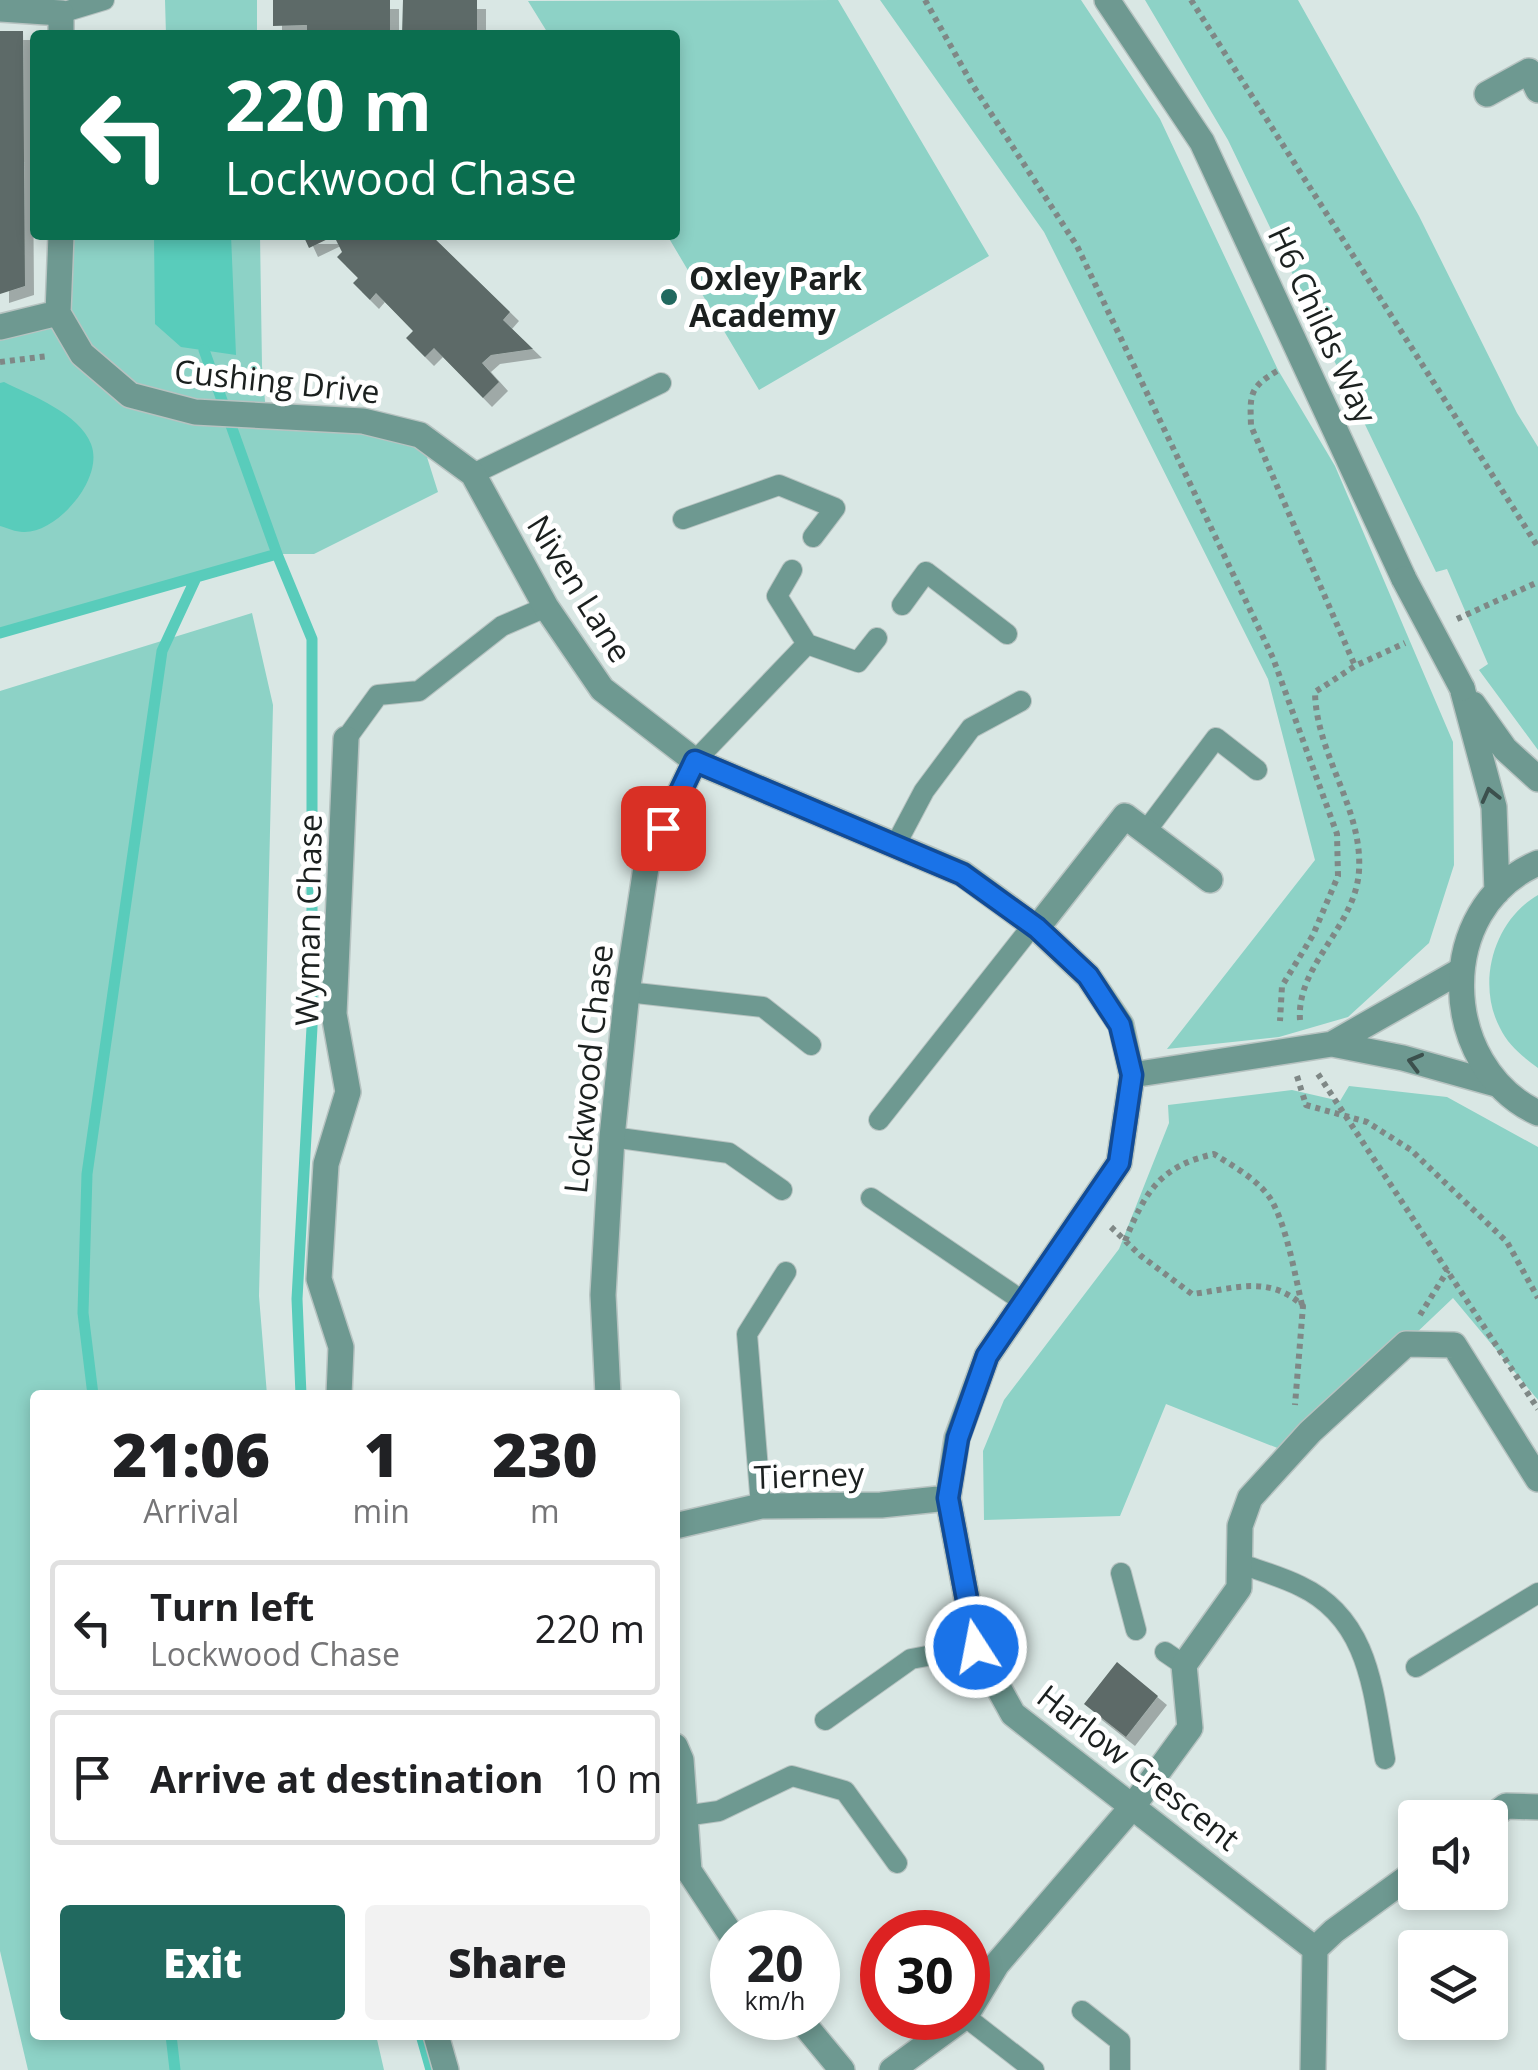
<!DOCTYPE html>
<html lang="en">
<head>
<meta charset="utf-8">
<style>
	:root { --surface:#fff; --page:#f2f2f2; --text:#202124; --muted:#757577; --line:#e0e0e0; --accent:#21695f }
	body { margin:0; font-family:"Open Sans",sans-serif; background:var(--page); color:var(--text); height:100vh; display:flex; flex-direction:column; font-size:38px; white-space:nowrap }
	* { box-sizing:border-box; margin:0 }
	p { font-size:32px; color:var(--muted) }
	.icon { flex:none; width:55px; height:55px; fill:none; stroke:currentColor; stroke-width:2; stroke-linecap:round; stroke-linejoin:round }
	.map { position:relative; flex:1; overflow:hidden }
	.drawer { position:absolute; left:30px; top:1390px; width:650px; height:650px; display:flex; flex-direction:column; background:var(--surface); border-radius:10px; box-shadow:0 5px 15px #0003 }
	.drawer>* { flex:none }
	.hud { position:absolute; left:30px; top:30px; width:650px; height:210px; border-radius:10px; box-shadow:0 5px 15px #0003; background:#0b6e4f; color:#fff; overflow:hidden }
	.tools { position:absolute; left:1398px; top:1800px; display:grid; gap:20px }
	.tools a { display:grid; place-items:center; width:110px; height:110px; border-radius:10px; background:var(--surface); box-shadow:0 5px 15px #0003; font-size:50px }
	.speed { position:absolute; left:710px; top:1910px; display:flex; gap:20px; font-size:50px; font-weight:700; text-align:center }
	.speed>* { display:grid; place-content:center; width:130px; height:130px; border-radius:50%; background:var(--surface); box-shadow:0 5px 15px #0003; line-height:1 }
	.speed small { font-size:25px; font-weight:400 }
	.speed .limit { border:15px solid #d22; background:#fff; color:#111 }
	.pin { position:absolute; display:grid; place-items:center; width:85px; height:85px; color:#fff; margin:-42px; border-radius:20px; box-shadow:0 5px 15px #0006 }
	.me { position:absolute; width:110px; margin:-55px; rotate:349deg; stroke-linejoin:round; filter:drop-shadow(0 0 8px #0008) }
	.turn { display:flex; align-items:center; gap:35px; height:210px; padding:0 30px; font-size:45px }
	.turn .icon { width:130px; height:130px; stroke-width:2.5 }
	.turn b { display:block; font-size:70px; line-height:85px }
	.eta { display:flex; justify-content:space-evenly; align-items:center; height:170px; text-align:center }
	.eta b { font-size:60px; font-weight:800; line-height:70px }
	.action { display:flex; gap:20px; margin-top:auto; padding:20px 30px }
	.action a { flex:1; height:115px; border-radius:10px; background:var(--accent); color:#fff; font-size:40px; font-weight:800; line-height:115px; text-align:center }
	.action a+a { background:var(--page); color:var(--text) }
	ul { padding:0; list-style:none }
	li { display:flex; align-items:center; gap:30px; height:135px; margin:0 20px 15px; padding:0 10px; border:5px solid var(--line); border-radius:10px }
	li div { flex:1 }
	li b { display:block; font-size:38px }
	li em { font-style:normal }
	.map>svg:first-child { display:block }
	.green { fill:#8dd2c6 }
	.water { fill:#59ccbb }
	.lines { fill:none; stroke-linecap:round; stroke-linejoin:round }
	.stream { stroke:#59ccbb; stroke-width:11 }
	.building { fill:#5d6a67; filter:url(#shadow) }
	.service-casing { stroke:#b7c3c1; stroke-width:22 }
	.minor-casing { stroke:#b7c3c1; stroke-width:28 }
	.tertiary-casing { stroke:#b7c3c1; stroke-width:28 }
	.path { stroke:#7f8886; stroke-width:6; stroke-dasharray:5 5; stroke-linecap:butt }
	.service { stroke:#6e9991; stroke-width:20 }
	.minor { stroke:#6e9991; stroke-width:25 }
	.tertiary { stroke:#6e9991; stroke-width:25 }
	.tertiary-bridge-casing { stroke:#b7c3c1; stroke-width:28; stroke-linecap:butt }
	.tertiary-bridge { stroke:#6e9991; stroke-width:25 }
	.oneway { stroke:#3c504d }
	.route-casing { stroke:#114b97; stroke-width:25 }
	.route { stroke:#1a73e8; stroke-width:18 }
	.poi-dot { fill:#21695f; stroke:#fff; stroke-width:4 }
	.labels { text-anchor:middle; stroke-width:10; stroke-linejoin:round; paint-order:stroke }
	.poi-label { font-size:32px; font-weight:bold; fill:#1b201f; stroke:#fff; text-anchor:start }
	.street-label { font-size:32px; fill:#1b201f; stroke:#fff }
</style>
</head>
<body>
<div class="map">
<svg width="1538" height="2070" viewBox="0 0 1538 2070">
	<defs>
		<filter id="shadow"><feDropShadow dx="9" dy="9" stdDeviation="0" flood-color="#0004"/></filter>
	</defs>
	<rect width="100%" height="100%" fill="#d9e7e4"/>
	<path class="green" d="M165 0H257V35H166Z
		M838 0 989 256 759 390 667 235H675V35H549L528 1Z
		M880 0H1081L1160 119 1278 370 1335 466 1453 742 1454 865 1429 943 1348 1017 1279 1037 1167 1049 1315 860 1268 679 1044 232Z
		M1145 0H1298L1419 216 1517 413 1538 447V750L1479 670 1488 664 1447 569 1436 572 1228 140Z
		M61 235H260L262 366 266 413 420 435 438 492 314 554H277L0 633V327L58 313Z
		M252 613 273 705 259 1296 267 1395H35V2035H376L384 2070H28L0 1951V691Z
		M1538 895V1068C1523 1057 1508 1045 1500 1028 1476 983 1494 920 1538 895Z
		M1349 1086 1447 1097 1538 1147V1400L1453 1298 1290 1453 1166 1404 1120 1516 984 1520 983 1451 1004 1400 1119 1249 1169 1123 1168 1105 1292 1090 1340 1101Z"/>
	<path class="water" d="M154 235H231L236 355 181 347 155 324Z
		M4 382C32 396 79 413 91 444 105 479 56 534 23 532 16 532 7 528 0 526V383Z"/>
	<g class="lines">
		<path class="stream" d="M204 350 277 554 312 639V1027L297 1299 301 1395
			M0 633 277 554
			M93 1395 83 1313 87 1174 162 651 195 580
			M171 2035 175 2070
			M421 2035 431 2070"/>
	</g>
	<path class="building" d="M273 0H390V30H387V35H307V25L273 26Z
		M403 0H477V35H402Z
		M0 31H23L25 286 0 294Z
		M303 235H431L510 312 503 320 533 349 491 355 482 363 499 382 483 398 434 348 425 357 406 338 413 331 376 293 370 300 353 283 358 278 337 257 342 252 334 236 309 248Z
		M1117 1662 1158 1696 1126 1737 1084 1704Z"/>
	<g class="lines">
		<g class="service-casing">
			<path id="service" d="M61 13 104 0
				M473 474 661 383
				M683 519 779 485 835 508 813 537
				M792 570 777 596 807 644 858 662 877 638
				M902 605 926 572 1007 634
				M346 739 378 695 419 691 502 626 546 607
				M695 761 807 644
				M1146 831 1216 738 1257 770
				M896 844 924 791 971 728 1021 701
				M627 992 763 1007 811 1045
				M879 1120 1033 925
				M612 1137 729 1153 782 1190
				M871 1198 1024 1302
				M761 1506 747 1334 786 1272
				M1241 1564C1261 1571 1282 1577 1300 1586 1370 1619 1373 1692 1385 1759
				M1121 1573 1136 1630
				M1165 1652 1184 1665
				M1416 1667 1538 1593
				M825 1720 911 1659 976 1647
				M684 1816 719 1811 792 1776 845 1791 897 1863
				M1082 2011 1120 2041V2070
				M967 2018 1034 2070"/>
		</g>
		<g class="minor-casing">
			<path id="minor" d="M0 9 61 13V35
				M1487 94 1529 71 1538 90
				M61 235 58 313 82 354 130 395 195 412 363 421 420 435 473 474 546 607 602 689 695 761 963 874 1037 928 1088 976 1121 1025 1132 1075 1119 1163 987 1356 957 1438 948 1498 976 1647 1013 1714 1315 1949 1313 2070
				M0 327 58 313
				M1037 928 1125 816 1210 880
				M1332 1044 1403 1058 1496 1084
				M1132 1075 1332 1044 1460 971
				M339 1395 341 1347 319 1279 326 1164 348 1092 334 1014 346 739
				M608 1395 603 1295 612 1137 627 992 647 861 695 761
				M675 1526 761 1506 881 1505 948 1498
				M675 1746 681 1760 689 1871 732 1936
				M1490 1818 1506 1806 1538 1807
				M1315 1949 1334 1931 1415 1872
				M968 2012 997 1964 1133 1806 1190 1728 1184 1665 1239 1588 1240 1526 1250 1498 1310 1432 1406 1344 1454 1345 1538 1479
				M799 2018 842 2070
				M436 2035 446 2070
				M892 2070 963 2018"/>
		</g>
		<g class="tertiary-casing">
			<path id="tertiary" d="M1107 0 1202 142 1404 579
				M1462 688 1494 807 1497 892
				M1473 704 1505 749 1538 779
				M1538 863C1433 908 1439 1067 1538 1113"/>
		</g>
		<path class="path" d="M925 0 972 84 1077 246 1273 658 1337 834 1338 876 1313 935 1282 986 1280 1021
			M1191 0 1538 547
			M0 362 48 356
			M1277 371C1249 388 1250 394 1251 426L1355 666
			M1457 619 1538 582
			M1300 1020C1296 965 1355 928 1359 871 1363 808 1316 755 1315 692L1355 666 1405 643
			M1318 1074 1538 1409
			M1297 1076 1306 1105 1367 1122 1411 1150 1507 1242 1538 1298
			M1111 1227 1141 1256 1192 1294C1234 1289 1269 1274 1303 1306L1295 1405
			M1125 1241C1145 1192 1160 1166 1214 1154 1233 1166 1257 1179 1270 1198 1286 1223 1295 1275 1302 1305
			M1420 1315 1448 1270"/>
		<use href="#service" class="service"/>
		<use href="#minor" class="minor"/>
		<use href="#tertiary" class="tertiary"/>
		<g class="tertiary-bridge-casing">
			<path id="tertiary-bridge" d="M1404 579 1462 688"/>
		</g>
		<use href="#tertiary-bridge" class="tertiary-bridge"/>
	</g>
	<defs><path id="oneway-chevron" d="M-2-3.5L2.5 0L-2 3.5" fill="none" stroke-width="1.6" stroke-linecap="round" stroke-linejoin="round" transform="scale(2.5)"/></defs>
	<g class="oneway">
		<use href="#oneway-chevron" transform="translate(1490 795) rotate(-104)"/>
		<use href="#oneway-chevron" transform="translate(1415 1062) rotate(-165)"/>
	</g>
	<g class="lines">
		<g class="route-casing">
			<path id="route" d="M663 828 695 761 962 874 1037 928 1088 976 1120 1025 1132 1075 1119 1163 987 1356 958 1438 948 1498 976 1647"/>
		</g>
		<use href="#route" class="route"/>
	</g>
	<circle class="poi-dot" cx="669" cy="297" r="10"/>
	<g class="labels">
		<g class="poi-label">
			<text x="689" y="290">Oxley Park<tspan x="689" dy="37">Academy</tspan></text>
		</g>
		<g class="street-label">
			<text transform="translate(1322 325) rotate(65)" y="11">H6 Childs Way</text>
			<text transform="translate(277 382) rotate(6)" y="11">Cushing Drive</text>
			<text transform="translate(579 589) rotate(58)" y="11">Niven Lane</text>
			<text transform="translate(309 920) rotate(-89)" y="11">Wyman Chase</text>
			<text transform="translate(589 1069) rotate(-84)" y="11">Lockwood Chase</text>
			<text transform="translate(809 1476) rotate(-2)" y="11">Tierney</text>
			<text transform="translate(1138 1768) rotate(38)" y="11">Harlow Crescent</text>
		</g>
	</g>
</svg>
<div class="tools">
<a><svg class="icon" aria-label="sound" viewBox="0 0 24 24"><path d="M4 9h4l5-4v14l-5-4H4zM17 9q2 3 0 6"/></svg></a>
<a><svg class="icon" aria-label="layers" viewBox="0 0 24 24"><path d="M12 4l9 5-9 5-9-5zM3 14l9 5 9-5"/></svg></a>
</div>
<div class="speed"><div>20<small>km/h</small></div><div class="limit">30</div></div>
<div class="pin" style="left:663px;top:828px;background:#d93025"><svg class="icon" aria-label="arrive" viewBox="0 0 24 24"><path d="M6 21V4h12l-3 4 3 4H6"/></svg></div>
<svg class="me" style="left:976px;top:1647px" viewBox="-20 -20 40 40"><circle r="17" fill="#1a73e8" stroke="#fff" stroke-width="3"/><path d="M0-11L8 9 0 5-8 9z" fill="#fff"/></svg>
<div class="hud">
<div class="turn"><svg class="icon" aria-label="left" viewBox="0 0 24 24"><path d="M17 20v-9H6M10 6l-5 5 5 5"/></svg><div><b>220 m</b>Lockwood Chase</div></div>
</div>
<section class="drawer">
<div class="eta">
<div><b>21:06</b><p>Arrival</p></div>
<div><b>1</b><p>min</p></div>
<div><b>230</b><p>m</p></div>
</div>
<ul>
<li><svg class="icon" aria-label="left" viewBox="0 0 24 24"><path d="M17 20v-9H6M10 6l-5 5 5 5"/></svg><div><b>Turn left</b><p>Lockwood Chase</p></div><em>220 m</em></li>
<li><svg class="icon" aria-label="arrive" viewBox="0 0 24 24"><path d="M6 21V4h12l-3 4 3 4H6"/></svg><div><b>Arrive at destination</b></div><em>10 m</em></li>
</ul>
<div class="action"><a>Exit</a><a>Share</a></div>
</section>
</div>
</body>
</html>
